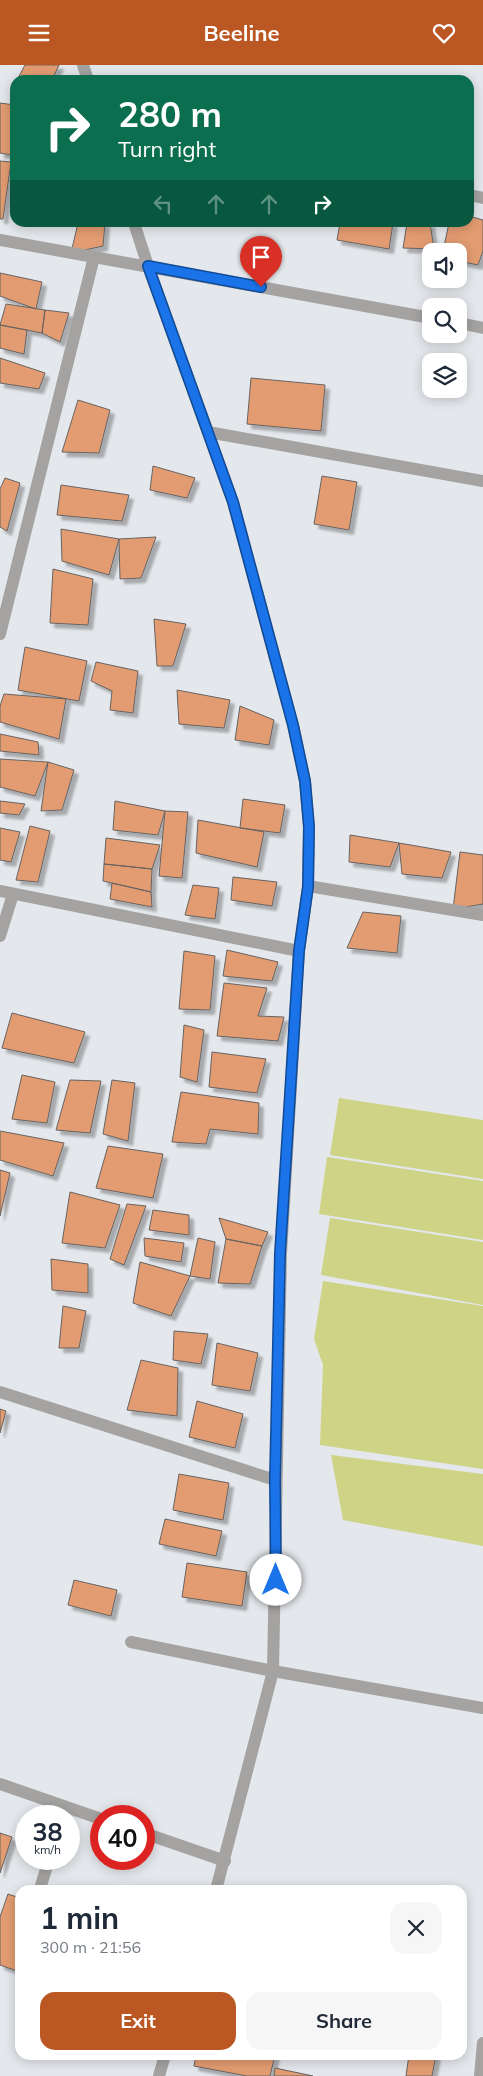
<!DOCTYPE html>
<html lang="en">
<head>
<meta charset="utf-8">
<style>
	:root { --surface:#fff; --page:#f6f6f7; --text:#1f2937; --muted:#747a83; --accent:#bb5723 }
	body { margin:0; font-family:Mulish,sans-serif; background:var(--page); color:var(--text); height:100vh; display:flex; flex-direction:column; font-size:19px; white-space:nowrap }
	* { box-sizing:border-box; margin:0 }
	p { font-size:16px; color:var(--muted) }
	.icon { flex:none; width:28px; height:28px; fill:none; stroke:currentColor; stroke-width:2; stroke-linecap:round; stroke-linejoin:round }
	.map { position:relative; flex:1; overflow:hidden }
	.drawer { position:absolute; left:15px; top:1820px; width:452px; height:175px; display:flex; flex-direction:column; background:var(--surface); border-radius:15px; box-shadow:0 2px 12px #0003 }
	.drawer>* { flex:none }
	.banner { position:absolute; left:10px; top:10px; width:464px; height:152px; border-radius:15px; box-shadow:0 2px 12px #0003; background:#0b6e4f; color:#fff; overflow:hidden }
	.buttons { position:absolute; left:422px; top:178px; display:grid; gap:10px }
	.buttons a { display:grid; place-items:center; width:45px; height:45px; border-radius:10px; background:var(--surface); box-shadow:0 2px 12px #0003; font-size:25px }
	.speed { position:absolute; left:15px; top:1740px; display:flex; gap:10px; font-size:25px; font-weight:700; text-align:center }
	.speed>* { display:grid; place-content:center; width:65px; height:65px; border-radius:50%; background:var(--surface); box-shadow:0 2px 12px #0003; line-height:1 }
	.speed small { font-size:12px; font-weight:400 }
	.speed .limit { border:8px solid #d22; background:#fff; color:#111 }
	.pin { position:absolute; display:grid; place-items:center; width:42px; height:42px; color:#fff; margin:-51px -21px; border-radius:50% 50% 50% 0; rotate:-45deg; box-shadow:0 0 5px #0007 }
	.pin .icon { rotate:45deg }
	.me { position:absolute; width:55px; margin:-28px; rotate:0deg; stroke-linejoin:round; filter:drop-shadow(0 0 4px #0008) }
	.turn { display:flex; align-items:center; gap:18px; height:105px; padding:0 25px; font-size:22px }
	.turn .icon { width:65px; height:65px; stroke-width:2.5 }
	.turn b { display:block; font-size:35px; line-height:42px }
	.lanes { display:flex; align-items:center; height:48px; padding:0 25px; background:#0003; justify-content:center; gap:25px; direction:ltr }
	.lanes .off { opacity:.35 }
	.round { display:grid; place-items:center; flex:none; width:52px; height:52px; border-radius:15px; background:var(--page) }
	.headline { display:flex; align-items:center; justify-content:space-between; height:85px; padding:0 25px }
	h1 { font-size:30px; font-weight:700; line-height:38px }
	.cta { display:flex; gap:10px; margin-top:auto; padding:10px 25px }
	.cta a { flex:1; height:58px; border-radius:15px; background:var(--accent); color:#fff; font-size:20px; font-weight:700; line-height:58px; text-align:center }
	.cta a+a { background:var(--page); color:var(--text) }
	header { display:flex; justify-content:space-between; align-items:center; height:65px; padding:0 25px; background:var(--accent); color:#fff; font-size:22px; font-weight:700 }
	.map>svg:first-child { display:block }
	.green { fill:#ced386 }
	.building { fill:#e39c71; stroke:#676361; filter:url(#shadow) }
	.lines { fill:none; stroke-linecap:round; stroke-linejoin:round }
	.minor { stroke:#a4a3a2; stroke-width:12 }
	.tertiary { stroke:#a4a3a2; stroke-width:12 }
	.route-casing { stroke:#114b97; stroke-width:12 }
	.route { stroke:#1a73e8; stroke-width:9 }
</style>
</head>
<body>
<header><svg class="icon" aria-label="menu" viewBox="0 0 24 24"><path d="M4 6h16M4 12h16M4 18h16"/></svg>Beeline<svg class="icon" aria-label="heart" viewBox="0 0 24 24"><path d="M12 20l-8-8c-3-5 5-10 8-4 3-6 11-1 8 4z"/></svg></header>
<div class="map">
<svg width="483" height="2011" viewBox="0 0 483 2011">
	<defs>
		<filter id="shadow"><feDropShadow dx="4.5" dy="4.5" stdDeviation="1" flood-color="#0004"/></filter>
	</defs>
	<rect width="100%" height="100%" fill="#e4e7eb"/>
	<path class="green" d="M339 1033 483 1055V1114L330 1090Z
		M327 1092 483 1116V1175L319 1149Z
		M330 1153 483 1177V1240L321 1210Z
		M323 1216 483 1241V1404L320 1380 323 1300 314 1274Z
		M331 1390 483 1409V1481L343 1455Z"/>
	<path class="building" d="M25 0H59L52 15H17Z
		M0 38 15 40V76L12 90 0 88Z
		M0 96 11 97 3 154H0Z
		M469 151 483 155V186L478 200 459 196V186H443L449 158H469Z
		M78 158H105L103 181 71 188Z
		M340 158H393L389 184 337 175Z
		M407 158H430L434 184 403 183Z
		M0 208 42 217 36 244 0 231Z
		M6 239 45 245 42 268 0 260Z
		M45 245 69 248 60 277 42 268Z
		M0 260 27 265 24 289 0 283Z
		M0 293 45 308 39 324 0 318Z
		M251 313 325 320 321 366 247 359Z
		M78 335 110 345 99 388 62 387Z
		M153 401 195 413 187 433 150 425Z
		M322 411 357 417 349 465 314 459Z
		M5 413 20 418 7 466 0 462V424Z
		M61 420 129 430 122 456 57 450Z
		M61 464 119 474 109 510 62 496Z
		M156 472 141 513 120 514 119 474Z
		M53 504 93 514 88 560 50 558Z
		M154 554 186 559 173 601H157Z
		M25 582 87 596 79 636 18 625Z
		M96 597 138 606 133 648 110 645 112 626 91 616Z
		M177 625 230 635 224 663 179 659Z
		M4 629 66 634 59 674 0 657V641Z
		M240 641 274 655 269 680 235 675Z
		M0 669 38 677 39 690 0 686Z
		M0 694 48 697 35 731 0 722Z
		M48 697 74 705 62 745 41 746Z
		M243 734 285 740 280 768 240 763Z
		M0 736 25 739 19 750 0 748Z
		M115 736 165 746 158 770 113 765Z
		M165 746 188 747 182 813 159 811Z
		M198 755 264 767 257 802 196 788Z
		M30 761 50 766 38 817 16 815Z
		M0 763 20 767 11 797 0 795Z
		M350 770 399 778 390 802 349 797Z
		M106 773 160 780 152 804 104 799Z
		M399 778 451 787 442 813 402 809Z
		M460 787 483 790V839L453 844Z
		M104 799 152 804 151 827 103 816Z
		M233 812 277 817 272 841 231 835Z
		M112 818 151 827 152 842 110 834Z
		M193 820 219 823 215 854 185 850Z
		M363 847 401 851 397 888 347 883Z
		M227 885 278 897 272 916 223 911Z
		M184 886 215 891 210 945 179 944Z
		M224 918 267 923 258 951 284 952 278 976 217 971Z
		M12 948 85 967 74 998 2 983Z
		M184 960 204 965 197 1017 180 1012Z
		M212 987 266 994 257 1028 209 1022Z
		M22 1010 55 1017 47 1058 12 1054Z
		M70 1015 101 1016 90 1068 56 1065Z
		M112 1015 135 1018 128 1076 103 1069Z
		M181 1027 259 1038 258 1069 210 1064 206 1079 172 1077Z
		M0 1066 64 1078 53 1111 0 1095Z
		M108 1081 163 1089 153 1133 96 1123Z
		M0 1105 10 1108 0 1151Z
		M70 1127 120 1140 105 1183 62 1178Z
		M127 1139 146 1141 124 1200 110 1194Z
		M153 1145 189 1150V1170L149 1165Z
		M219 1153 268 1167 262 1181 226 1174Z
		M144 1173 184 1178 181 1197 145 1191Z
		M198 1173 215 1177 210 1214 190 1211Z
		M226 1174 262 1181 250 1219 218 1218Z
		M51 1194 88 1199V1228L52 1225Z
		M140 1197 190 1211 171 1251 133 1238Z
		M63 1241 86 1246 79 1283H59Z
		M174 1266 208 1269 201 1299 173 1295Z
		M217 1278 258 1288 250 1326 212 1320Z
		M141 1295 178 1303 177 1351 127 1345Z
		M197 1336 243 1349 235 1383 189 1372Z
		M0 1344 6 1346 0 1368Z
		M179 1409 229 1418 223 1455 173 1445Z
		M165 1454 222 1466 216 1491 159 1479Z
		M187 1498 247 1507 242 1541 182 1532Z
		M74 1515 117 1525 111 1551 68 1540Z
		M0 1768 12 1772 0 1808Z
		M8 1829 20 1833V1907L0 1900V1852Z
		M196 1990H275L270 2011H247L194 2001Z
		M409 1990H436L432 2011H406Z
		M275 2003 313 2011H274Z"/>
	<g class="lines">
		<path class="minor" d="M83 0 88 15
			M469 130 483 133
			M134 158 148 201
			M0 175 431 253
			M459 258 483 263
			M208 367 483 416
			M0 569 94 192
			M308 821 483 850
			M0 826 299 886
			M0 871 13 829
			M0 1327 275 1415
			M131 1577 273 1606 483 1643
			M0 1719 101 1754
			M144 1768 225 1796
			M40 1824 49 1794
			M480 2011 483 1978"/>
		<path class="tertiary" d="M148 201 233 437 293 660 305 716 309 762 308 821 299 886 281 1189 273 1606 216 1825
			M159 2011 165 1990"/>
	</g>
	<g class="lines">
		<g class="route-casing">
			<path id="route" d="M261 222 148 201 233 437 293 660 305 716 309 762 308 822 299 886 280 1189 275 1415 276 1515"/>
		</g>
		<use href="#route" class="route"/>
	</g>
</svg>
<div class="buttons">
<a><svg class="icon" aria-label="sound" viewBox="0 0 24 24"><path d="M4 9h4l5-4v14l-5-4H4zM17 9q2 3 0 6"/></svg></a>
<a><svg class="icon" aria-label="search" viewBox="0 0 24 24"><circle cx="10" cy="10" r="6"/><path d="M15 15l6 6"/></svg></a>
<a><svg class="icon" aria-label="layers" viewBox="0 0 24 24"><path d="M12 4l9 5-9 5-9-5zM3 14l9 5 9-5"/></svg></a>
</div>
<div class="speed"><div>38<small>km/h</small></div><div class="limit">40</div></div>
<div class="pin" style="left:261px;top:222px;background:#d93025"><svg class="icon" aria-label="arrive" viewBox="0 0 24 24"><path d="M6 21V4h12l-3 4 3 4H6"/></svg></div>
<svg class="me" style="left:276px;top:1515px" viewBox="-20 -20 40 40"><circle r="19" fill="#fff"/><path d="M0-13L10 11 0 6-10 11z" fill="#1a73e8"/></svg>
<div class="banner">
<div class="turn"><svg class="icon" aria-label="right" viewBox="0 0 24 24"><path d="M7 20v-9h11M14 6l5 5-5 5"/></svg><div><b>280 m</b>Turn right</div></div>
<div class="lanes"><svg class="icon off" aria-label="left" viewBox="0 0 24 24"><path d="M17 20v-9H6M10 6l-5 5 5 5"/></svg><svg class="icon off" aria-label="ahead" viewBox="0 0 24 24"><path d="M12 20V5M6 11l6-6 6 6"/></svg><svg class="icon off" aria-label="ahead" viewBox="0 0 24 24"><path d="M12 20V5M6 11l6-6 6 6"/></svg><svg class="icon" aria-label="right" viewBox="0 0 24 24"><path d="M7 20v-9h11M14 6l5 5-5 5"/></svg></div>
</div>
<section class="drawer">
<div class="headline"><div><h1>1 min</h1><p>300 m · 21:56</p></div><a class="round"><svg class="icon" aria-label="close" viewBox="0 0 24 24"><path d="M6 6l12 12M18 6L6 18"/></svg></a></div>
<div class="cta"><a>Exit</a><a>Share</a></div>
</section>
</div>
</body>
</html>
